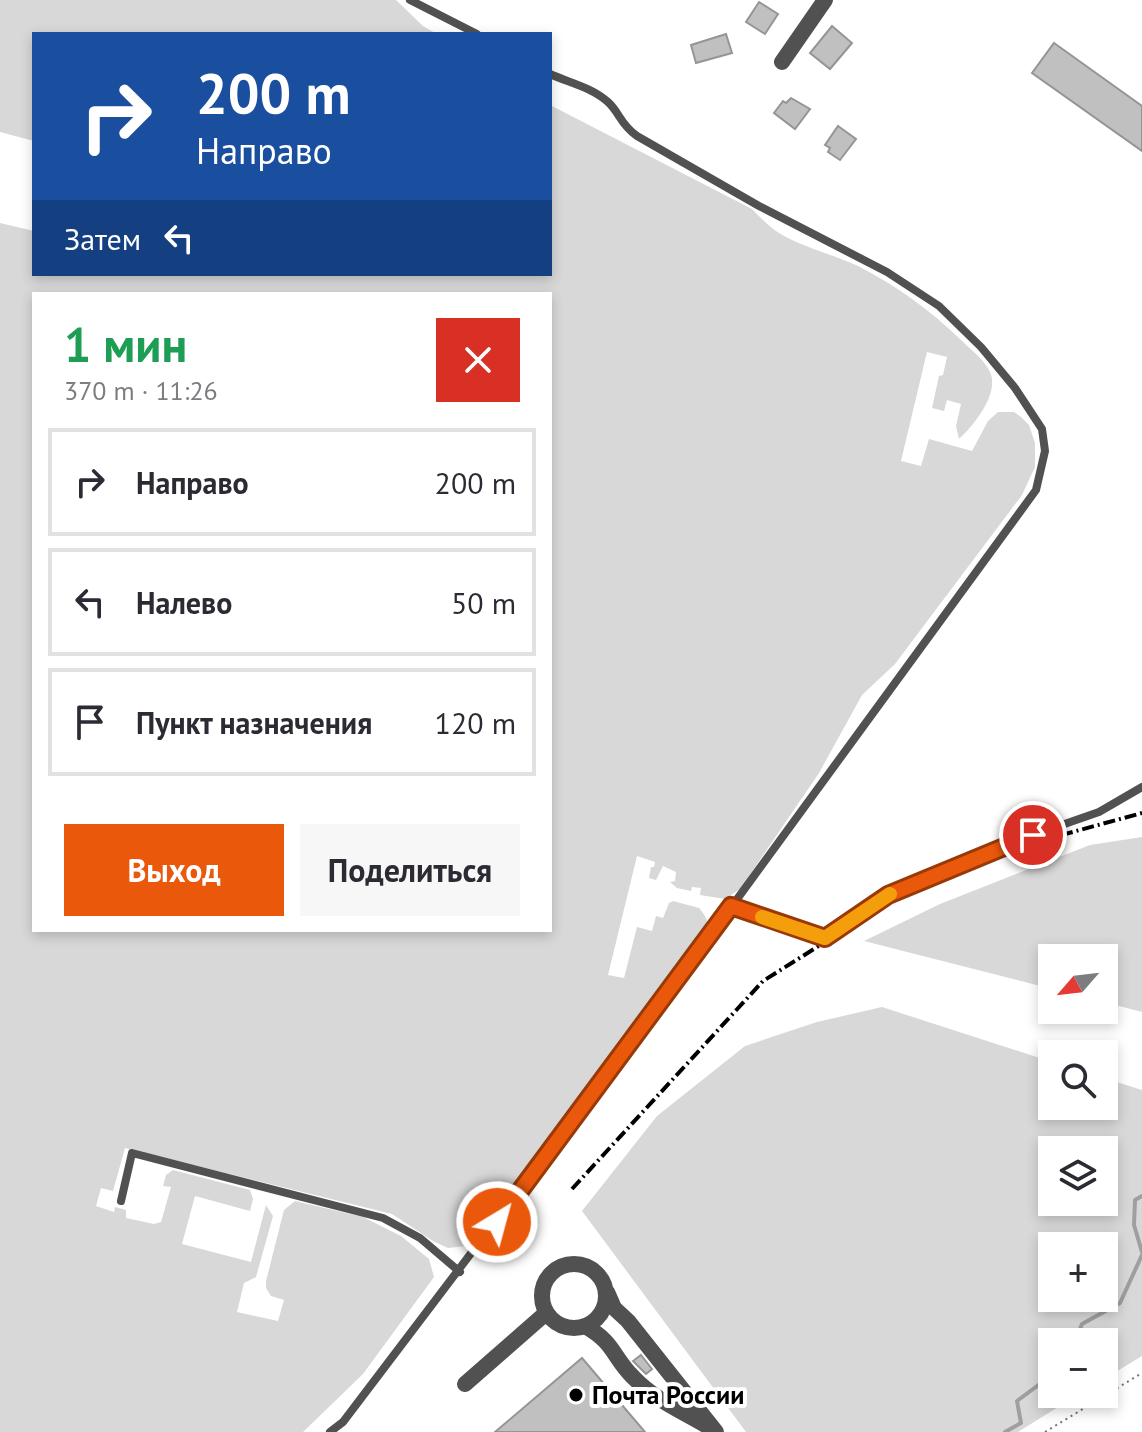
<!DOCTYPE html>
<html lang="ru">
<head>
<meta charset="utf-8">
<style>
	:root { --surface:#fff; --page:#f7f7f7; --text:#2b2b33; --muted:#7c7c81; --line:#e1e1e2; --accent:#ea580c }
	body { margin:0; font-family:"PT Sans",sans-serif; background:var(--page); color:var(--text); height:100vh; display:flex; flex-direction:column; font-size:30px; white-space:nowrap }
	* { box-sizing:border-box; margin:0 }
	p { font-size:26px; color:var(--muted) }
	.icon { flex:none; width:44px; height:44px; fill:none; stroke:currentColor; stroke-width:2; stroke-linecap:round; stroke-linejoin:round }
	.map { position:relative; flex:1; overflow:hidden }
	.sheet { position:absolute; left:32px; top:292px; width:520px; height:640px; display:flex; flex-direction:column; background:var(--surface); border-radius:0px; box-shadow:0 4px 12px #0003 }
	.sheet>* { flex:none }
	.banner { position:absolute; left:32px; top:32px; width:520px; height:244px; border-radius:0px; box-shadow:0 4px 12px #0003; background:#1a4fa0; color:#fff; overflow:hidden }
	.needle { width:52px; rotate:242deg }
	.buttons { position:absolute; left:1038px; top:944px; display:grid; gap:16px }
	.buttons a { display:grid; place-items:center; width:80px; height:80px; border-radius:0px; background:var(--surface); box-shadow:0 4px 12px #0003; font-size:40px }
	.pin { position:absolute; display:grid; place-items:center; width:68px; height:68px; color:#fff; margin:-34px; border:4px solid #fff; border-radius:50%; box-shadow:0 2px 8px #0007 }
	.me { position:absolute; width:88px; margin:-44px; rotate:37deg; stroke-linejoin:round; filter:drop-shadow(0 0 6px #0008) }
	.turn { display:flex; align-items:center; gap:28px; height:168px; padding:0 32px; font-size:36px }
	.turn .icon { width:104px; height:104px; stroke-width:2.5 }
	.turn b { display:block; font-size:56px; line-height:68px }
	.then { display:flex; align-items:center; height:76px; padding:0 32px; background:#0003; gap:16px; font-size:30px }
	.round { display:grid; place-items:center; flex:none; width:84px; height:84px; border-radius:0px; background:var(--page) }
	.overview { display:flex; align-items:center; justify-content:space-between; height:136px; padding:0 32px }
	h1 { font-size:48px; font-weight:600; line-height:60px; color:#1e9e55 }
	.button { display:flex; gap:16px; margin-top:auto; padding:16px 32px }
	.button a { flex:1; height:92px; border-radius:0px; background:var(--accent); color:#fff; font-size:32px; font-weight:600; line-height:92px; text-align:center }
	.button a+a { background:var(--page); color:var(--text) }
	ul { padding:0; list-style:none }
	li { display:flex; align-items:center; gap:24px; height:108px; margin:0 16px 12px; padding:0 16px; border:4px solid var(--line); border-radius:0px }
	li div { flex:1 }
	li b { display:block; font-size:30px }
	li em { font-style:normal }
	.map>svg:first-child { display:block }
	.green { fill:#d8d8d8; fill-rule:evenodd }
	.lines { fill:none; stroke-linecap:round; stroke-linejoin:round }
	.stream { stroke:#9f9f9f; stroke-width:4 }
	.building { fill:#c0c0c0; stroke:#959595; stroke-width:2 }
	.path { stroke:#737373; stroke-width:2; stroke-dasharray:2 4; stroke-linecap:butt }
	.lane { stroke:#515151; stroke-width:8 }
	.street { stroke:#515151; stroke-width:16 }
	.rail { stroke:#000; stroke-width:4; stroke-dasharray:12 4 2 4; stroke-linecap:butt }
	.route-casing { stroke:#983908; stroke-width:20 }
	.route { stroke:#ea580c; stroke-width:14 }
	.slow { stroke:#f59e0b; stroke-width:14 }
	.poi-dot { fill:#000; stroke:#fff; stroke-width:3 }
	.labels { text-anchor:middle; stroke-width:8; stroke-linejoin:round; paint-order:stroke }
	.poi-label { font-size:26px; font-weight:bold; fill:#000; stroke:#fff; text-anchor:start }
</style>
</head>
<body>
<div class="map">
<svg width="1142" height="1432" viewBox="0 0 1142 1432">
	<rect width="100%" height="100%" fill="#fff"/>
	<path class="green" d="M0 0H396L423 26 437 34H34V141L0 132Z
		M550 105 752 209C760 217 769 227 779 233 804 248 832 254 858 266 897 286 930 310 961 340 971 350 984 359 990 372 1000 394 973 426 959 439L956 426 961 404 947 400 944 411 932 408 939 376 943 375 947 357 927 352 901 461 921 466 929 439 972 451 988 421 998 412H1014L1021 417 1029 425 1035 443V467L1022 495 895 664 862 695 819 773 740 889 725 899 700 895 701 888 692 887 691 891 677 888 670 882 675 881 676 872 663 866 656 880 649 878 651 867H654L655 862 637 856 608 975 624 978 637 927 652 931 656 916 663 918 669 903 673 901 699 908C711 922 711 931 703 947L479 1234 466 1246 448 1248 433 1241 392 1214 125 1148 113 1191 101 1188 96 1206 114 1212 115 1207 126 1210V1218L154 1224 161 1222 171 1187 163 1186 166 1175 173 1170 250 1190 253 1199 250 1211 195 1196 182 1244 251 1262 266 1205 273 1216 256 1277 244 1283 237 1312 278 1321 284 1300 271 1296 266 1288V1281L284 1210 295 1201 363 1217 401 1236 429 1259 434 1277 363 1374 303 1432H0V223L34 231V274H550ZM34 294H550V930H34Z
		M1142 837V1012L1104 1002V958H1052V989L864 941 940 904 1090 845Z
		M882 1007 1052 1062V1106H1104V1078L1142 1090V1356L1104 1379V1342H1052V1394H1079L1018 1432H746L582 1211 657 1116 745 1046 817 1022ZM1052 1150H1104V1202H1052ZM1052 1246H1104V1298H1052Z"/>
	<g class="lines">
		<path class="stream" d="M1142 1196 1135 1200 1134 1225 1142 1252
			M1075 1342 1082 1324 1120 1303 1142 1255
			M1005 1432 1021 1423 1017 1401 1052 1375"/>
	</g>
	<path class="building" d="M759 2 778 14 765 34 746 22Z
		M832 26 852 43 830 69 810 53Z
		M726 34 732 53 696 63 691 45Z
		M1054 43 1142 106V151L1032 73Z
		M791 98 810 109 795 129 774 113 783 101 786 103Z
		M838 126 856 139 840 160 828 152 830 148 825 145Z
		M641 1355 652 1369 646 1374 633 1361Z
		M582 1358 645 1432H495Z"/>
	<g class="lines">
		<path class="path" d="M1045 1432 1142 1373"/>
		<path class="lane" d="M410 0 477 34
			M731 906 825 938 888 895 1033 835 1099 812 1142 787
			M121 1201 132 1153 383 1218 420 1238 460 1272
			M330 1432 343 1422 667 995 1036 490 1045 451 1042 429 1015 388 981 347 939 306 887 272 759 206 637 136C620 124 620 113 608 102 591 87 570 83 550 74"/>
		<path class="street" d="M782 62 825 0
			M542 1296a32 32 0 1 1 64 0a32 32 0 1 1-64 0Z
			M607 1292 614 1308 628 1321 716 1432
			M585 1326C615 1343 612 1356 633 1377 655 1400 680 1410 707 1426
			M465 1384 546 1313"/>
		<path class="rail" d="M572 1189 763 981 892 900 1025 845 1142 813"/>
	</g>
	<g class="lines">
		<g class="route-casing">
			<path id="route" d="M497 1222 731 906 825 938 888 895 1033 835"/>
		</g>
		<use href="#route" class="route"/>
		<path class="slow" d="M762 917 825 938 890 894"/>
	</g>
	<circle class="poi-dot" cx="576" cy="1395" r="8"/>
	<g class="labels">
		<g class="poi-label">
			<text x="592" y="1404">Почта России</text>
		</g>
	</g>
</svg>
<div class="buttons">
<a><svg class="needle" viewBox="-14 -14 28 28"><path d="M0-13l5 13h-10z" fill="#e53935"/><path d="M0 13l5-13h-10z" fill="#7c7c81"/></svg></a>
<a><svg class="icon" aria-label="search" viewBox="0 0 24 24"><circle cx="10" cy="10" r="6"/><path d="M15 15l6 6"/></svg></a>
<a><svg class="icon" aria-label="layers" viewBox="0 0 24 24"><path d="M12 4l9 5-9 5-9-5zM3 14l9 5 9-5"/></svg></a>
<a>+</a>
<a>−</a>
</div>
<div class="pin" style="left:1033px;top:835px;background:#d93025"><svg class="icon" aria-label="arrive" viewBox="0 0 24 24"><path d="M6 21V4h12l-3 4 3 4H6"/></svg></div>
<svg class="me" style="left:497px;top:1222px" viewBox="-20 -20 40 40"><circle r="17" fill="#ea580c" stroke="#fff" stroke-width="3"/><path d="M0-11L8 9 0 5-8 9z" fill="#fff"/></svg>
<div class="banner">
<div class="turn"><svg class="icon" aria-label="right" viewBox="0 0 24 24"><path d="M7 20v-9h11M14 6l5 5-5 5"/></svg><div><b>200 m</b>Направо</div></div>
<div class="then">Затем<svg class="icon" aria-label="left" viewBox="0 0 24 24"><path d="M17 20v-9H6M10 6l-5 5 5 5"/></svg></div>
</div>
<section class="sheet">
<div class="overview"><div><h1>1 мин</h1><p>370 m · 11:26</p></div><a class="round" style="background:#d93025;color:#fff"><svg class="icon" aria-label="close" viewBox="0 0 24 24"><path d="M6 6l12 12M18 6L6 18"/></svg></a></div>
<ul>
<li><svg class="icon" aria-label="right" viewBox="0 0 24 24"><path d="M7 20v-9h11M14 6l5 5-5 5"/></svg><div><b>Направо</b></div><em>200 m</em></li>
<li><svg class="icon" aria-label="left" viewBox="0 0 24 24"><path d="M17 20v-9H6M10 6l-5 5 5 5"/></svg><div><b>Налево</b></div><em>50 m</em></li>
<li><svg class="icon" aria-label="arrive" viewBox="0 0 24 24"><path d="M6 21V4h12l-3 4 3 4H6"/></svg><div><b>Пункт назначения</b></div><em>120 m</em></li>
</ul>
<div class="button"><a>Выход</a><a>Поделиться</a></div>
</section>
</div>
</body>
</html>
